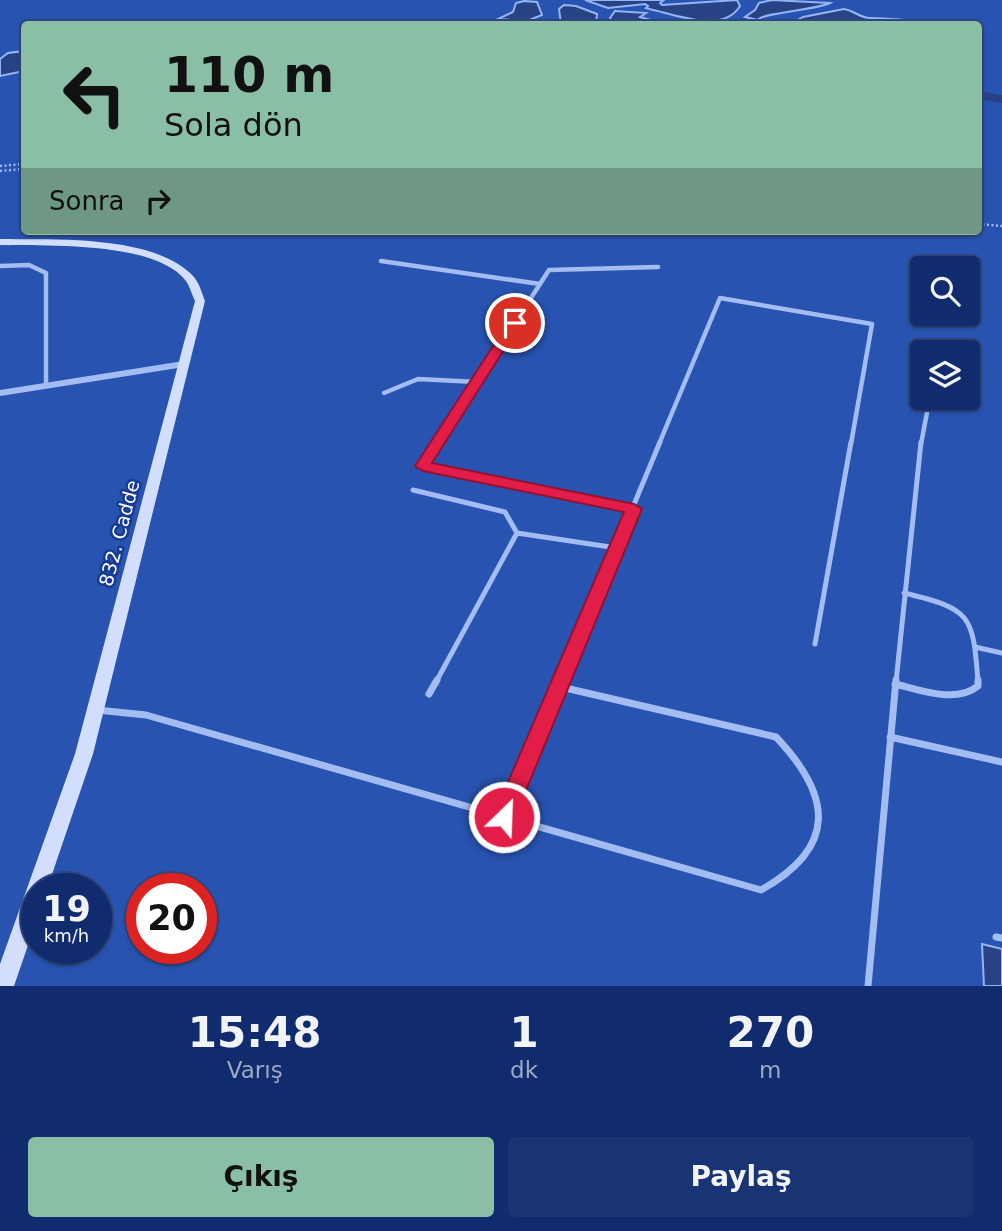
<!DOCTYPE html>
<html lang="tr">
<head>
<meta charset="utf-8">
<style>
	:root { --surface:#102c6e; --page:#193473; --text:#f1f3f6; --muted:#9ca7c2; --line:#304881; --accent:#8abfa5 }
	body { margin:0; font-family:"DejaVu Sans",sans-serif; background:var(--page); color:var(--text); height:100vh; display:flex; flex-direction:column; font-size:26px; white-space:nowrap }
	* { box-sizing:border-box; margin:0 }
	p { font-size:23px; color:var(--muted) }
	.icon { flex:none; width:38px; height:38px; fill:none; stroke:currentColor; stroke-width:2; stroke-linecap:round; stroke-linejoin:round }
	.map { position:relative; height:986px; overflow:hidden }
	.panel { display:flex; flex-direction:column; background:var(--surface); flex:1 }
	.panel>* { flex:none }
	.hud { position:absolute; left:21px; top:21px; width:961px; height:214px; border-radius:7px; box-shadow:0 2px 5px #0004,0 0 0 2px var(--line); background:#8abfa5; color:#111; overflow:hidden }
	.buttons { position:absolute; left:910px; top:256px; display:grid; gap:14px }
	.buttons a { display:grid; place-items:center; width:70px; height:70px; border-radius:7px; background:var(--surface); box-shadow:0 2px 5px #0004,0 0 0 2px var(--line); font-size:35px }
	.speed { position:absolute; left:21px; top:873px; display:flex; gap:14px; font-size:35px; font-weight:700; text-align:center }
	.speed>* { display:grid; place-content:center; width:91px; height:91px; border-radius:50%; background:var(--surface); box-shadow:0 2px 5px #0004,0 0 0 2px var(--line); line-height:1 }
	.speed small { font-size:18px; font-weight:400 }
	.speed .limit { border:10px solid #d22; background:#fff; color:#111 }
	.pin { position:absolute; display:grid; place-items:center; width:60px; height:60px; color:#fff; margin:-30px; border:4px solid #fff; border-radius:50%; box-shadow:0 2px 7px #0007 }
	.me { position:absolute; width:77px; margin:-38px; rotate:24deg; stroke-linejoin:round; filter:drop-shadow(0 0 5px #0008) }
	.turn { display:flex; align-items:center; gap:24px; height:147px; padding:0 28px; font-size:32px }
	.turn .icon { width:91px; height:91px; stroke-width:2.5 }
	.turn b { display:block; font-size:49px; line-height:60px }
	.then { display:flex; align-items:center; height:66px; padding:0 28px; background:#0003; gap:14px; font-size:26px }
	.eta { display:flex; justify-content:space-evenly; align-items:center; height:119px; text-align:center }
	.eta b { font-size:42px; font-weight:700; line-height:49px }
	.button { display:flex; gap:14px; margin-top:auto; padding:14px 28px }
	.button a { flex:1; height:80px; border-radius:7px; background:var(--accent); color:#111; font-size:28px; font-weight:700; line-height:80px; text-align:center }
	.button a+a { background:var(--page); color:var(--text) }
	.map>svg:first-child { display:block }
	.green { fill:#2853b1; fill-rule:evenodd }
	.water { fill:#284385; stroke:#95b4f4; stroke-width:2 }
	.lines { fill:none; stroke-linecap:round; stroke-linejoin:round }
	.canal { fill:#284385; fill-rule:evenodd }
	.path { stroke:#a3bcf1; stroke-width:2.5; stroke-dasharray:2 2.5; stroke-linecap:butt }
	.lane-far2 { stroke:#a3bcf1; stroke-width:4.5 }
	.lane-far1 { stroke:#a3bcf1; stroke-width:5 }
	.lane { stroke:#a3bcf1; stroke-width:7 }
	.street { stroke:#a3bcf1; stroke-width:6 }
	.secondary { fill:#d2defb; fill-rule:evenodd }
	.route { fill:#e11d48; stroke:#92132f; stroke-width:2 }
	.labels { text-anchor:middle; stroke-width:5; stroke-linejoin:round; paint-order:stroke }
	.street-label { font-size:19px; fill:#fff; stroke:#153b92 }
</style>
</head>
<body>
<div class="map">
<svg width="1002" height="986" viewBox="0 0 1002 986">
	<rect width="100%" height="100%" fill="#153b92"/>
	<path class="green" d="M0 0H1002V986H0ZM24 24H978V231H24ZM922 268H968V313H922ZM922 352H968V397H922ZM37 889H96V948H37ZM142 889H201V948H142Z"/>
	<path class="water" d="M585 0H664L660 3 662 5 737 0 740 6C723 34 678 15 653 10L646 8 648 6 645 4 608 8Z
		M772 0 830 3C816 10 760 13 758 20L745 17 755 10 759 3Z
		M524 1 537 2 542 15 527 21 498 19 513 12 516 3Z
		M564 5 576 6 597 14 596 23 561 24 559 9Z
		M844 9C855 11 860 18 870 18 894 19 904 19 928 24H791L803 17Z
		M615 11 646 13 640 17 665 24H614L610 18Z
		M24 51V71L0 76V59L8 53Z
		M982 944 1002 949V986H984Z"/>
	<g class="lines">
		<path class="canal" d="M978 91 1002 95V103L978 99Z"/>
		<path class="path" d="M0 166 24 164
			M0 171 24 169
			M978 224 1002 226"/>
		<path class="lane-far2" d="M381 261 540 284
			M0 266 29 265 46 273V385
			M942 352 945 342
			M384 393 418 379 477 382
			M437 444 549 270 658 267
			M659 444 720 298 872 324 851 444
			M921 444 930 397"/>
		<path class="lane-far1" d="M438 442 423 466 633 509
			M413 490 505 512 517 533 617 548
			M904 593C971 609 973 614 978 682
			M815 644 851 442
			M975 647 1002 653
			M436 682 517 533
			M560 682 660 442
			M896 682 921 442"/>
		<path class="lane" d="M895 684C920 690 956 704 978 686V680
			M429 694 437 680
			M97 710 146 715 761 890C838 847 832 796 776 737L561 687
			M890 737 1002 762
			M504 817 561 680
			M996 937 1002 938
			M868 986 896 680"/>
		<path class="street" d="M0 393 184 364"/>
		<path class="secondary" d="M0 239C53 240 155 234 194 277 199 283 202 293 205 301L93 754 47 889H37V919L14 986H0V964L75 754 195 301C192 295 190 287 186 281 156 241 46 246 0 245Z"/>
	</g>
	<path class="route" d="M515 319 521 323 432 463 634 504 642 509 515 817 512 824 504 826 497 824 493 817 624 512 423 471 415 466 508 323Z"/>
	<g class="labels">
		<g class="street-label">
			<text transform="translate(119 533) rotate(-75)" y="7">832. Cadde</text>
		</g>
	</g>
</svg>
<div class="buttons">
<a><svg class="icon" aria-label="search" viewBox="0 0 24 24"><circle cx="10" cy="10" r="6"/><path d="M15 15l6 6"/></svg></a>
<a><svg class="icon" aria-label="layers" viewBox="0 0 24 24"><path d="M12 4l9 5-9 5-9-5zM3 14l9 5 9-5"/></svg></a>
</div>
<div class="speed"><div>19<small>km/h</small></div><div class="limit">20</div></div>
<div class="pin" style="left:515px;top:323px;background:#d93025"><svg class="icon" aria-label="arrive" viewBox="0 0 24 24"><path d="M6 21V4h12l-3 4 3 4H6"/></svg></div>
<svg class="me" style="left:504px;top:817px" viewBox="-20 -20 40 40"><circle r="17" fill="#e11d48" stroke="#fff" stroke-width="3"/><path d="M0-11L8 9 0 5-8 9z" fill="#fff"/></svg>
<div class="hud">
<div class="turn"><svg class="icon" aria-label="left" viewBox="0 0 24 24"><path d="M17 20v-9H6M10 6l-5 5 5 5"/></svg><div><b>110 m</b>Sola dön</div></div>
<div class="then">Sonra<svg class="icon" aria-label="right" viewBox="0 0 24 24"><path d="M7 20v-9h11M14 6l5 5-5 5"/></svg></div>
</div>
</div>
<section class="panel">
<div class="eta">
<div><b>15:48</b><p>Varış</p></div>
<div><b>1</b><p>dk</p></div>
<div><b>270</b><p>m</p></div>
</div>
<div class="button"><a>Çıkış</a><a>Paylaş</a></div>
</section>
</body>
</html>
